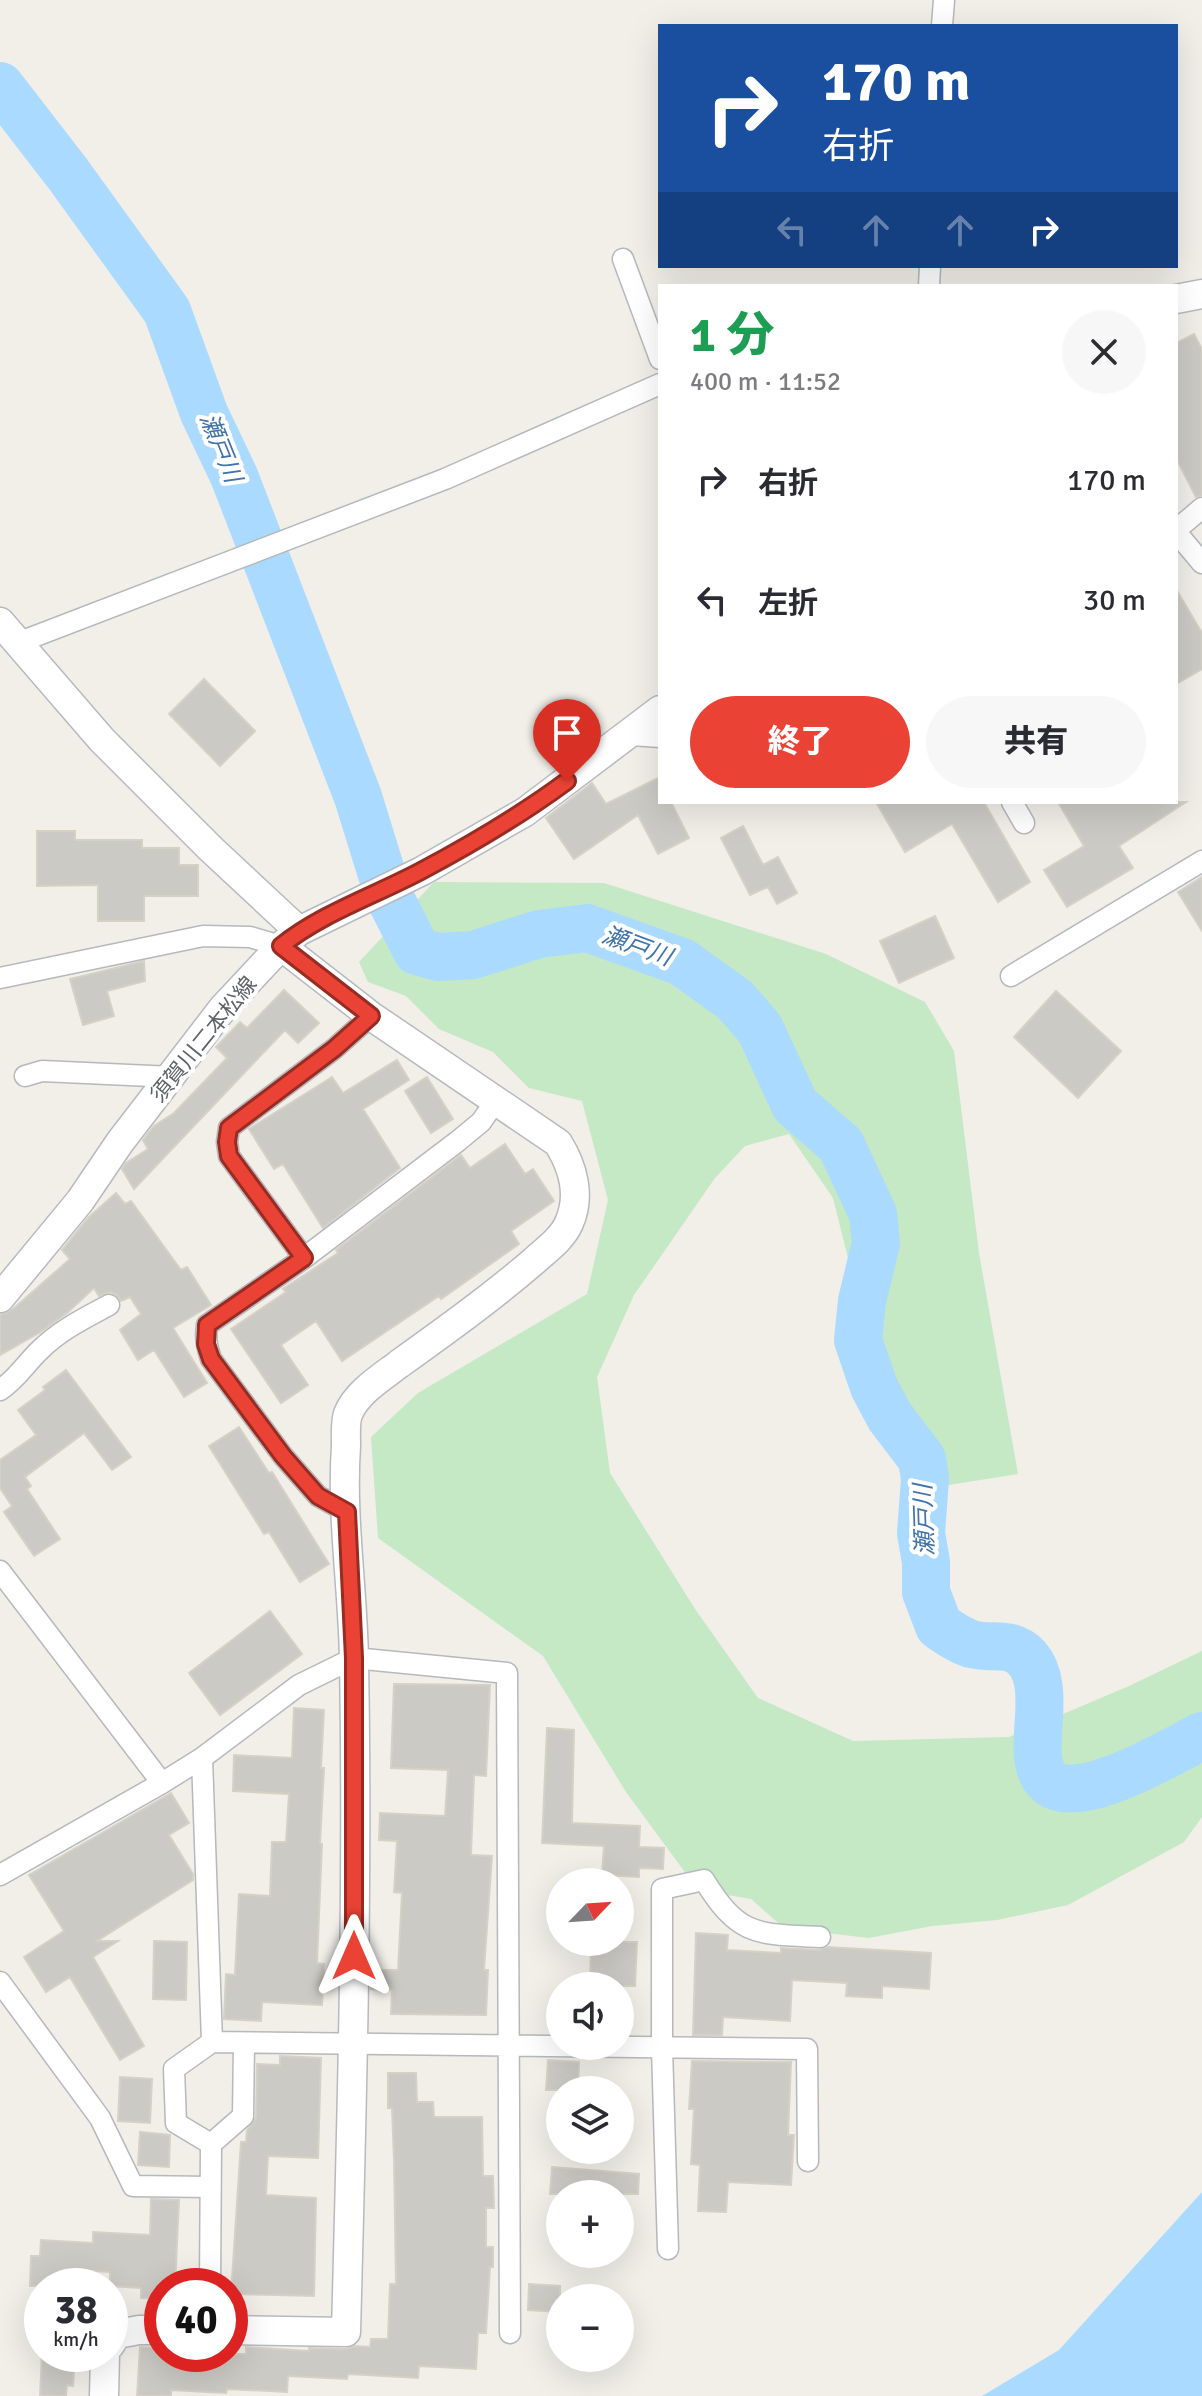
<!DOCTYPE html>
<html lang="ja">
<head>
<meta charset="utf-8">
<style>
	:root { --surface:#fff; --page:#f7f7f7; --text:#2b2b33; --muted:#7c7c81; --accent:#ea4335 }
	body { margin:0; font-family:Signika,"Noto Sans JP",sans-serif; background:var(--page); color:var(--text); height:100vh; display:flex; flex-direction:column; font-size:30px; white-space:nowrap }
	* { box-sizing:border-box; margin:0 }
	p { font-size:26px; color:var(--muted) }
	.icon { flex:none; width:44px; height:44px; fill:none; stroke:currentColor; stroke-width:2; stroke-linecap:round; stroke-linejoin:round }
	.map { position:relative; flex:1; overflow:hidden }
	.panel { position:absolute; left:658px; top:284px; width:520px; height:520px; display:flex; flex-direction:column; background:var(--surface); border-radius:0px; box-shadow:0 8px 32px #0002 }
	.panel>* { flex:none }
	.banner { position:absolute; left:658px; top:24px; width:520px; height:244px; border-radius:0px; box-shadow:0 8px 32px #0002; background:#1a4fa0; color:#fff; overflow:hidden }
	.needle { width:52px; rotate:65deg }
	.buttons { position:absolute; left:546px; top:1868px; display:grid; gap:16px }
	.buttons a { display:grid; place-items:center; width:88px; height:88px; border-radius:50%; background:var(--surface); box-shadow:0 8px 32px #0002; font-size:40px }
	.speed { position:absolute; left:24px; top:2268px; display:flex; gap:16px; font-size:40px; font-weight:700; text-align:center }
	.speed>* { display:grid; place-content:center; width:104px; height:104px; border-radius:50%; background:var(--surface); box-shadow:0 8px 32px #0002; line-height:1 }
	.speed small { font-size:20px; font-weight:400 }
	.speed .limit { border:12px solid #d22; background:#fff; color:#111 }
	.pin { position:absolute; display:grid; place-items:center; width:68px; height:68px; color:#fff; margin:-82px -34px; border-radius:50% 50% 50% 0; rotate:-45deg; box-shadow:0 0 8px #0007 }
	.pin .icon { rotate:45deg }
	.me { position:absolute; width:88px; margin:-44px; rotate:0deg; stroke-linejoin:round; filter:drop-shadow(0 0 6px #0008) }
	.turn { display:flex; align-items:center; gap:28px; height:168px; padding:0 32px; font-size:36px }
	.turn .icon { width:104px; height:104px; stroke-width:2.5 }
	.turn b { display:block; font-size:56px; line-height:68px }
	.lanes { display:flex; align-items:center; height:76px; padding:0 32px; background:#0003; justify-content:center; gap:40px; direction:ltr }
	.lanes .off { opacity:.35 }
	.round { display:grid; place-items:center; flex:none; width:84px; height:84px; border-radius:42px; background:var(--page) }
	.headline { display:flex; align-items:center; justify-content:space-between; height:136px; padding:0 32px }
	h1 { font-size:48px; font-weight:800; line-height:60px; color:#1e9e55 }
	.button { display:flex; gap:16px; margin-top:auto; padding:16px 32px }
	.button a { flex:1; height:92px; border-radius:48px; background:var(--accent); color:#fff; font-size:32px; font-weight:800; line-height:92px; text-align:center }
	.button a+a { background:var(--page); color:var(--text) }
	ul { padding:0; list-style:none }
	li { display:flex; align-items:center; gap:24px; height:120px; padding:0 32px }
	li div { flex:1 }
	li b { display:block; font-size:30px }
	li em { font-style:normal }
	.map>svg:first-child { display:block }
	.green { fill:#c5e8c5 }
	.water { fill:#aadaff }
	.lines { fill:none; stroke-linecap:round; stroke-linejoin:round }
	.river { stroke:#aadaff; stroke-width:48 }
	.building { fill:#cccac5; stroke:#d6d1c6; stroke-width:2 }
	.street-casing { stroke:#b5b8bc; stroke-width:23 }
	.secondary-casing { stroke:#b6babf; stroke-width:31 }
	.street { stroke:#fff; stroke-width:20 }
	.secondary { stroke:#fff; stroke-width:28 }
	.route-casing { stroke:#982c22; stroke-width:20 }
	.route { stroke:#ea4335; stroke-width:14 }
	.labels { text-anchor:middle; stroke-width:8; stroke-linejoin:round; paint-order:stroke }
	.street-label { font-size:22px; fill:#5f6368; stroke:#fff }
	.water-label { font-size:24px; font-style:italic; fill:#4174aa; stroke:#fff }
</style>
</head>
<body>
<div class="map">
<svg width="1202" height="2396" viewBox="0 0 1202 2396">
	<rect width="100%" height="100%" fill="#f1efe8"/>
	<path class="green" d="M434 882 604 883 826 954 925 1002 954 1051 979 1253 1018 1474 942 1486 868 1338 833 1198 789 1134 745 1146 715 1178 634 1295 597 1377 610 1473 695 1609 758 1698 853 1741 1009 1737 1129 1686 1202 1651V1817L1184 1842 1068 1905 997 1920 932 1926 869 1938 784 1928 751 1899 698 1890 626 1792 543 1656 378 1538 371 1437 418 1393 587 1294 608 1200 582 1101 529 1088 493 1052 439 1029 406 996 368 982 359 962Z"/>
	<path class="water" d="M1202 2192V2396H982L1059 2350Z"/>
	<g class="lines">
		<path class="river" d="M0 86 68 174 167 311 204 413 234 476 358 797 388 894 417 951 438 957 473 955 539 934 587 928 682 962 735 1000 760 1029 795 1105 841 1145 873 1214 876 1243 862 1301 858 1340 874 1387 890 1417 922 1459 925 1479 921 1533 926 1562V1592L939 1626C949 1633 959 1640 971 1644 992 1650 1011 1640 1027 1658 1041 1674 1040 1698 1039 1717 1038 1736 1033 1768 1049 1782 1078 1808 1172 1751 1202 1736"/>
	</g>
	<path class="building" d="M1194 334 1202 349V495L1196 497 1176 458V343Z
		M1176 589 1202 633V669L1176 684Z
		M204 679 255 731 220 766 169 714Z
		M660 777V802H671L689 838 658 854 638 815 574 859 546 818 592 783 606 804Z
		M876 802H988L985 804 1030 882 998 902 952 824 905 852Z
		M1058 802H1186L1119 846 1133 868 1067 907 1044 870 1084 846Z
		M743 826 763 865 778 857 797 893 777 904 768 887 750 895 721 838Z
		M37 831H75V840H142V848H179V865H198V896H144V921H98V885L37 886Z
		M1202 877V931L1178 892Z
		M935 916 954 958 899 983 880 941Z
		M144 961 145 981 107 991 114 1016 83 1025 70 979Z
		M284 990 319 1023 298 1043 285 1030 134 1189 122 1169 126 1163 148 1149 143 1140 154 1126 174 1113 227 1058 216 1047 240 1022 247 1028Z
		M1056 991 1121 1051 1078 1098 1014 1037Z
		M397 1060 409 1080 363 1109 400 1168 323 1228 283 1164 274 1169 249 1129 332 1077 343 1093Z
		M427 1077 453 1119 431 1133 405 1091Z
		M505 1144 525 1174 533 1169 554 1201 511 1231 519 1244 441 1299 439 1296 342 1361 316 1321 281 1345 308 1385 281 1403 231 1329 286 1292 283 1289 338 1253 336 1250 461 1155 470 1168Z
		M116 1193 125 1204 131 1201 181 1270 187 1267 211 1305 173 1328 207 1383 184 1397 154 1350 138 1360 120 1330 141 1314 130 1297 121 1301 116 1294 110 1292 99 1296 94 1288 67 1313 39 1333 0 1355V1315L13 1309 70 1259 62 1250 88 1218Z
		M66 1370 131 1457 112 1470 84 1433 25 1477 31 1486 27 1489 60 1539 34 1556 4 1512 12 1506 0 1488V1460L36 1435 18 1410 45 1390 43 1387Z
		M239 1427 269 1473 272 1472 329 1564 300 1582 269 1532 264 1534 209 1446Z
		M270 1611 302 1654 220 1715 189 1673Z
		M394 1684 490 1685 486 1776 474 1775 471 1855 492 1856 484 1970H488L486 2015 391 2014 392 1990 371 1989V1970H398L402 1893 394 1892 397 1841 379 1840 380 1813 445 1816 448 1770 391 1768Z
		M294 1708 324 1710 321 1768H324L320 1844H322L317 1963 324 1964 322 2005 262 2002 261 2021 224 2019 226 1974 235 1975 239 1894 270 1896 272 1842H286L289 1794 233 1791 234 1755 292 1758Z
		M547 1728 574 1730 572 1823 640 1826 639 1847 664 1848 663 1869 639 1868V1877L602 1875 604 1846 542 1843Z
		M171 1793 189 1823 169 1835 193 1874V1880L97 1941H118L93 1957 144 2046 120 2060 70 1977 46 1992 24 1957 64 1931 29 1875Z
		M696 1933 728 1935 727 1950 781 1953V1948L819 1950 827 1947 931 1953 929 1989 882 1986V1998L846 1996 847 1983 792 1980 790 2021 723 2017 722 2035H693Z
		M154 1941 187 1942 186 2000 153 1999Z
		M591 1942H637L635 1986H590Z
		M280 2056 321 2058 318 2158 268 2156 266 2195 316 2198 314 2296 231 2294 241 2142H246L247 2130 256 2117 257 2064 280 2065Z
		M548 2060 579 2062 578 2090H546Z
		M692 2061 791 2062 788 2135H794L791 2185 728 2182 726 2212 698 2211 700 2165 691 2164 694 2109H689Z
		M388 2073H416L417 2102H433L434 2117H482L483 2176H493L494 2208H486V2247H493V2267H490L486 2333H478L476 2369 419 2366 418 2378 348 2374 347 2379 288 2376 287 2392 227 2389 226 2393 171 2390V2396H137L140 2347 162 2348V2354H246V2347L309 2351V2348L346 2349 355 2346 370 2347 371 2339H388L390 2284H396L394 2160 392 2108H388Z
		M120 2077 152 2079 150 2123 118 2121Z
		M140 2132 170 2135 169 2167 138 2165Z
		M552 2167 639 2174 638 2194H550Z
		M151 2199 179 2200 175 2286H162V2299L141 2298V2288L110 2286V2272L64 2269 63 2286H30L31 2256H40L41 2240 93 2243V2232L150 2235Z
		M529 2284 560 2286V2312L528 2310Z
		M42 2354H75L73 2386 67 2385 66 2396H40Z"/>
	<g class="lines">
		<g class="street-casing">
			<path id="street" d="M942 26 944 0
				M623 259 660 359
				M929 286 930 266
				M1176 530 1202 508
				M1176 532 1202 563
				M20 642 445 479 660 384
				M631 735 660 737
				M1012 802 1024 823
				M1011 976 1202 861
				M0 978 203 936 250 937 281 946
				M25 1076 42 1071 173 1077
				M304 1258 458 1141 481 1122 497 1099
				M0 1390C17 1379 26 1363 40 1350 60 1330 85 1318 109 1305
				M347 1512 318 1496 283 1456 211 1359C207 1347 205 1338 207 1325L304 1258 229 1156 227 1142 229 1128 334 1049 371 1016
				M0 1571 162 1783 0 1875
				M162 1783 202 1758
				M0 1982 100 2118 133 2186 210 2187
				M211 2144 176 2123 174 2069 212 2042
				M668 2249 662 2048V1889L704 1880C739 1937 757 1934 820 1937
				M210 2286 211 2144 243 2116 244 2043
				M510 2333 507 1673 354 1658 299 1685 202 1758 212 2042C411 2044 609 2048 807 2049L808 2161"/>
		</g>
		<g class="secondary-casing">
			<path id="secondary" d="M1176 299 1202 294
				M0 622 102 740 211 849 299 931
				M0 1298 80 1201 120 1142 223 1008 281 946 299 931 422 871 525 812 660 710
				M230 2330 346 2332C352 2108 358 1884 354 1661 353 1589 341 1517 346 1446 346 1436 345 1422 348 1414 356 1393 382 1377 399 1364 445 1331 491 1298 534 1261 546 1250 562 1239 569 1223 581 1196 573 1167 558 1143L371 1016 281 946
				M110 2345 117 2334 139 2330H162
				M104 2396 105 2354"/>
		</g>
		<use href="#street" class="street"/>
		<use href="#secondary" class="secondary"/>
	</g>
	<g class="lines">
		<g class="route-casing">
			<path id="route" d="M354 1956V1658L347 1512 318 1496 283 1456 211 1359 206 1344 207 1325 304 1258 229 1156 227 1142 229 1128 334 1049 371 1016 281 946C320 914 376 895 421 871 472 844 521 815 567 781"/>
		</g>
		<use href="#route" class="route"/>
	</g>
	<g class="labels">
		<g class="street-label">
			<text transform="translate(203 1039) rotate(-51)" y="8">須賀川二本松線</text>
		</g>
		<g class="water-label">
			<text transform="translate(221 448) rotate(68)" y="8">瀬戸川</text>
			<text transform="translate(637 946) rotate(20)" y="8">瀬戸川</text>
			<text transform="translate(924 1520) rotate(-92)" y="8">瀬戸川</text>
		</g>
	</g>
</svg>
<div class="buttons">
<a><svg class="needle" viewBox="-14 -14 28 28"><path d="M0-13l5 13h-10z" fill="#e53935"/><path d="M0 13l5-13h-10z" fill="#7c7c81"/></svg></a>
<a><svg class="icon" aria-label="sound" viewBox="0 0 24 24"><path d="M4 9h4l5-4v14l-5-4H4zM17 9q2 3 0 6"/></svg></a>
<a><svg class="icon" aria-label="layers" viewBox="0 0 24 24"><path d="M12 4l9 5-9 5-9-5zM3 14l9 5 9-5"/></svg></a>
<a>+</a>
<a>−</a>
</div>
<div class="speed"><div>38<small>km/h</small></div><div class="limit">40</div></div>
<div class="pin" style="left:567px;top:781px;background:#d93025"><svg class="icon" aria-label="arrive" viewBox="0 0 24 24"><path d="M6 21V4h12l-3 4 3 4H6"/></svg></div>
<svg class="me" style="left:354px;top:1956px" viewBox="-20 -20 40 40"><path d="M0-17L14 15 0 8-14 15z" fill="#ea4335" stroke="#fff" stroke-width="4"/></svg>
<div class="banner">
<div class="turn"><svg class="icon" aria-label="right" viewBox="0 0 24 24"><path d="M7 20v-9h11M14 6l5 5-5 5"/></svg><div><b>170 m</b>右折</div></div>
<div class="lanes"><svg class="icon off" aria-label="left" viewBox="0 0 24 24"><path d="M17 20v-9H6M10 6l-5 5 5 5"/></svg><svg class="icon off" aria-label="ahead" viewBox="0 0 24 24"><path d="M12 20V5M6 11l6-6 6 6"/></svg><svg class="icon off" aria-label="ahead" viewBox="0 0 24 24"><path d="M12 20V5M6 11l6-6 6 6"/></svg><svg class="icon" aria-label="right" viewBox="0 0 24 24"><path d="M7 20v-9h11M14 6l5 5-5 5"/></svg></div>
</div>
<section class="panel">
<div class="headline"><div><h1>1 分</h1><p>400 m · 11:52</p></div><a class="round"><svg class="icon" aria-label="close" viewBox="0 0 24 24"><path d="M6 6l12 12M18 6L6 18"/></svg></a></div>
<ul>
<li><svg class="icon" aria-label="right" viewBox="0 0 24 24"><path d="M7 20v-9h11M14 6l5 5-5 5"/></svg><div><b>右折</b></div><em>170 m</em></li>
<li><svg class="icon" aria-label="left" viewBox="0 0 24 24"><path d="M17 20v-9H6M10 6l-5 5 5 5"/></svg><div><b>左折</b></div><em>30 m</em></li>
</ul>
<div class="button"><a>終了</a><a>共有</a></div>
</section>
</div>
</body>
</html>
